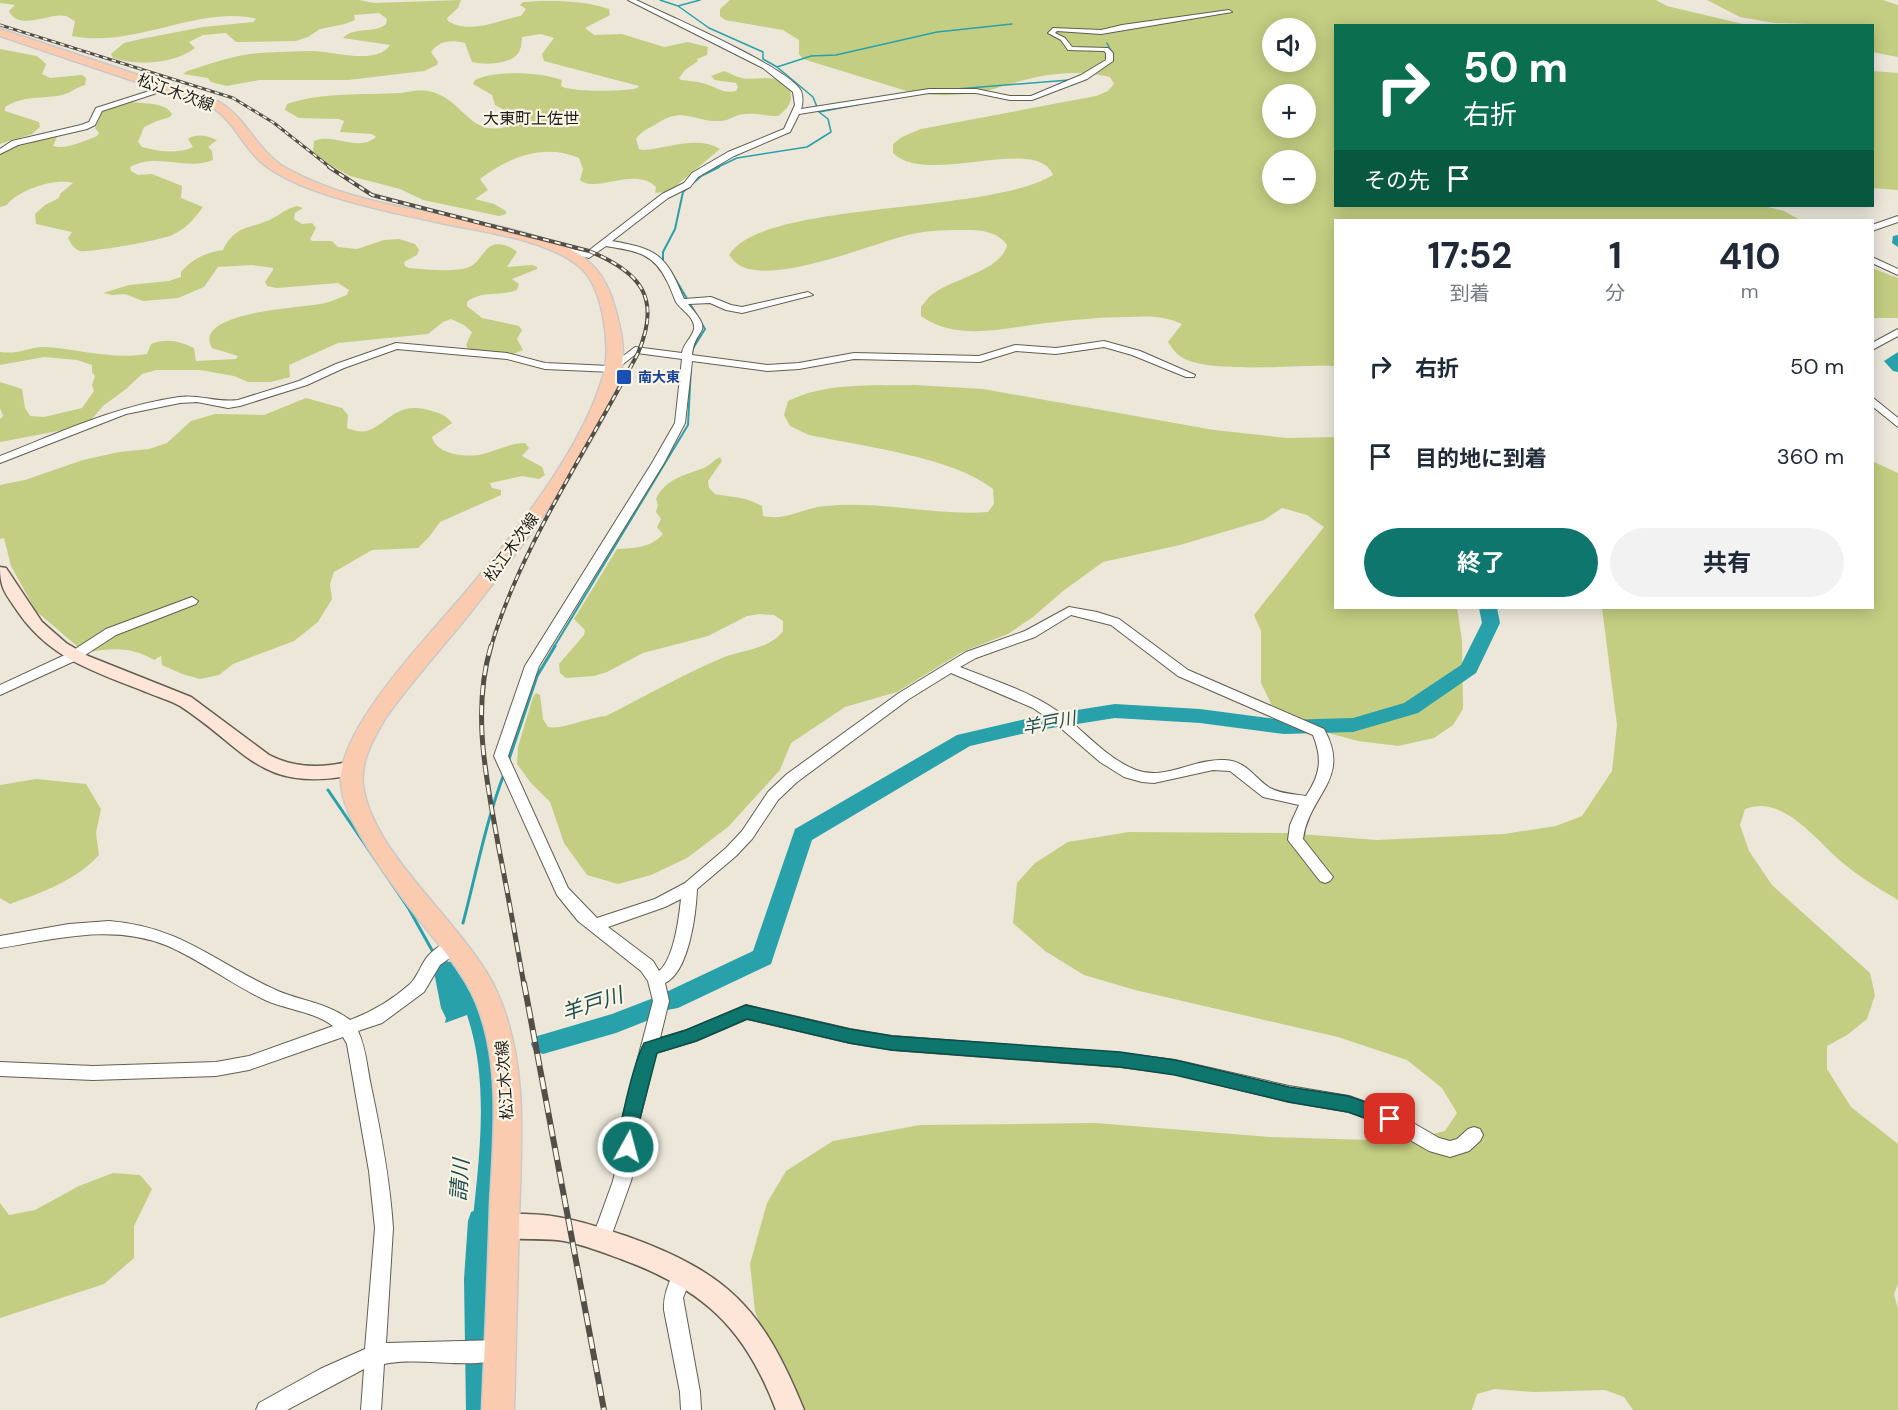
<!DOCTYPE html>
<html lang="ja">
<head>
<meta charset="utf-8">
<style>
	:root { --surface:#fff; --page:#f2f2f3; --text:#1f2937; --muted:#747a83; --accent:#0f766e }
	body { margin:0; font-family:"DM Sans","Noto Sans JP",sans-serif; background:var(--page); color:var(--text); height:100vh; display:flex; flex-direction:column; font-size:22px; white-space:nowrap }
	* { box-sizing:border-box; margin:0 }
	p { font-size:20px; color:var(--muted) }
	.icon { flex:none; width:33px; height:33px; fill:none; stroke:currentColor; stroke-width:2; stroke-linecap:round; stroke-linejoin:round }
	.map { position:relative; flex:1; overflow:hidden }
	.drawer { position:absolute; left:1334px; top:219px; width:540px; height:390px; display:flex; flex-direction:column; background:var(--surface); border-radius:0px; box-shadow:0 3px 15px #0003 }
	.drawer>* { flex:none }
	.guide { position:absolute; left:1334px; top:24px; width:540px; height:183px; border-radius:0px; box-shadow:0 3px 15px #0003; background:#0b6e4f; color:#fff; overflow:hidden }
	.buttons { position:absolute; left:1262px; top:18px; display:grid; gap:12px }
	.buttons a { display:grid; place-items:center; width:54px; height:54px; border-radius:50%; background:var(--surface); box-shadow:0 3px 15px #0003; font-size:30px }
	.pin { position:absolute; display:grid; place-items:center; width:51px; height:51px; color:#fff; margin:-26px; border-radius:12px; box-shadow:0 3px 9px #0006 }
	.me { position:absolute; width:66px; margin:-33px; rotate:7deg; stroke-linejoin:round; filter:drop-shadow(0 0 4px #0008) }
	.turn { display:flex; align-items:center; gap:21px; height:126px; padding:0 30px; font-size:27px }
	.turn .icon { width:78px; height:78px; stroke-width:2.5 }
	.turn b { display:block; font-size:42px; line-height:51px }
	.then { display:flex; align-items:center; height:57px; padding:0 30px; background:#0003; gap:12px; font-size:22px }
	.eta { display:flex; justify-content:space-evenly; align-items:center; height:102px; text-align:center }
	.eta b { font-size:36px; font-weight:700; line-height:42px }
	.button { display:flex; gap:12px; margin-top:auto; padding:12px 30px }
	.button a { flex:1; height:69px; border-radius:36px; background:var(--accent); color:#fff; font-size:24px; font-weight:700; line-height:69px; text-align:center }
	.button a+a { background:var(--page); color:var(--text) }
	ul { padding:0; list-style:none }
	li { display:flex; align-items:center; gap:18px; height:90px; padding:0 30px }
	li div { flex:1 }
	li b { display:block; font-size:22px }
	li em { font-style:normal }
	.map>svg:first-child { display:block }
	.green { fill:#c3ce82; fill-rule:evenodd }
	.water { fill:#29a1ab }
	.lines { fill:none; stroke-linecap:round; stroke-linejoin:round }
	.stream-far2 { stroke:#29a1ab; stroke-width:1.5 }
	.stream-far1 { stroke:#29a1ab; stroke-width:2 }
	.stream { stroke:#29a1ab; stroke-width:3 }
	.river { fill:#29a1ab; fill-rule:evenodd }
	.street-casing { stroke:#625e51; stroke-width:2 }
	.secondary-casing { stroke:#625e51; stroke-width:3 }
	.primary-casing { stroke:#cac9c8; stroke-width:3 }
	.street { fill:#fff; fill-rule:evenodd }
	.secondary { fill:#fde5d8; fill-rule:evenodd }
	.primary { fill:#fbcbb0; fill-rule:evenodd }
	.rail-far3-casing { stroke:#524f48; stroke-width:3 }
	.rail-far2-casing { stroke:#524f48; stroke-width:4 }
	.rail-far1-casing { stroke:#524f48; stroke-width:5 }
	.rail-casing { stroke:#524f48; stroke-width:6 }
	.rail-far3 { stroke:#faf5e6; stroke-width:1.5; stroke-dasharray:4.5; stroke-linecap:butt }
	.rail-far2 { stroke:#faf5e6; stroke-width:2; stroke-dasharray:6; stroke-linecap:butt }
	.rail-far1 { stroke:#faf5e6; stroke-width:3; stroke-dasharray:10; stroke-linecap:butt }
	.rail { stroke:#faf5e6; stroke-width:4; stroke-dasharray:12; stroke-linecap:butt }
	.route { fill:#0f766e; stroke:#0a4d48; stroke-width:1.5 }
	.transit-dot { fill:#1a4fb4; stroke:#faf5e6; stroke-width:2 }
	.labels { text-anchor:middle; stroke-width:4.5; stroke-linejoin:round; paint-order:stroke }
	.far-transit-label { font-size:14px; font-weight:bold; fill:#164399; stroke:#faf5e6; text-anchor:start }
	.street-label { font-size:16px; fill:#211f1a; stroke:#faf5e6 }
	.far-quarter-label { font-size:16px; fill:#211f1a; stroke:#faf5e6 }
	.water-label { font-size:18px; font-style:italic; fill:#1e4f53; stroke:#faf5e6 }
	.near-water-label { font-size:21px; font-style:italic; fill:#1e4f53; stroke:#faf5e6 }
</style>
</head>
<body>
<div class="map">
<svg width="1898" height="1410" viewBox="0 0 1898 1410">
	<rect width="100%" height="100%" fill="#ece7d9"/>
	<path class="green" d="M0 0H359L374 3 461 0 458 8 447 18 448 21C470 35 498 20 521 16L526 9 520 5 523 2C549 0 584 0 609 9L610 15 585 28 594 35 622 34 664 47 688 42 708 47 707 55 697 59 698 61 685 70 679 78 681 80C688 81 695 81 702 83 715 86 722 94 736 91L738 87 736 83 715 80 711 76 724 71C730 73 736 77 742 78 757 82 790 69 791 96 791 105 785 111 778 116 767 116 756 113 746 114 735 114 730 121 720 121 694 122 683 106 658 123 650 128 642 130 636 139L639 149 643 150C668 149 696 135 720 149L670 191 655 193 656 187C635 166 596 194 580 180L583 169 579 158C544 143 509 157 480 179L488 190 475 199 494 204 506 211V214L499 216 423 200 400 189 350 176 330 165 313 152 314 141C334 132 357 153 376 137L372 134 340 132 344 121 339 119 299 118 285 110 287 104C320 92 366 95 401 93 409 92 420 89 428 91 467 98 469 147 520 121L519 118 495 105 492 95 473 84 475 80C495 70 541 72 562 80L561 86C570 92 625 92 637 88L639 86 544 61 542 54 554 38 541 34 522 37C522 41 521 48 519 52 511 65 486 65 472 62L465 43C452 40 440 40 431 52L438 62 437 65 424 71 348 80H259L227 86 211 82 208 78 183 74 187 71C210 64 234 55 259 53 277 52 296 51 315 51 333 52 378 65 390 45L343 38C354 26 375 34 386 24L387 19 379 13 354 15 355 20 345 24 320 29 308 37 296 41 236 42 226 33 203 35 189 42 195 48C174 64 138 66 113 58L111 54 124 43 141 39 203 27 253 22 256 19C249 16 241 17 233 16 180 16 126 47 72 36L75 21C72 20 69 17 66 16 49 12 19 32 9 11L15 5 0 3Z
		M730 0H1656L1667 6 1747 25 1335 26V206H1764L1784 211 1800 220H1335V366C1299 364 1206 375 1180 356 1175 353 1171 346 1168 342L1182 324C1165 316 1148 316 1128 317 1100 317 1073 320 1046 323 1005 328 957 342 921 316V307C925 302 929 296 934 293 953 279 1002 270 1007 245 998 232 982 230 966 230 949 230 929 230 912 234 872 243 775 286 739 265 735 263 732 258 729 255 762 200 988 215 1053 175 1037 134 927 187 893 153V144L902 137 921 129 1096 96 1108 91 1114 84 1110 77C1077 69 1042 74 1010 84 998 87 987 92 975 93 953 96 931 96 910 92L803 59 799 54V40L783 30 725 20 720 16V9ZM1272 28H1305V62H1272ZM1272 94H1305V128H1272ZM1272 160H1305V194H1272Z
		M1707 0H1883L1898 5V57L1872 52V26L1774 23 1740 17Z
		M0 49 37 56 46 64 42 74 50 78 82 75 86 78 85 85C76 87 71 93 62 95 42 99 24 95 5 107V111L39 122 40 127 32 134 0 144Z
		M1872 71 1898 73V190L1872 188Z
		M132 102C145 104 165 102 172 114L170 117 157 121 144 127 138 142 142 147C158 151 177 155 193 147L188 139C197 133 207 136 217 140L208 147 212 151 213 160C187 171 156 152 130 167L131 171 138 175 152 174 182 186 181 198 203 207C194 219 186 229 172 235 162 240 89 253 80 251 74 249 71 244 68 238L72 232 36 224 35 214 45 205 59 198 60 194 73 183C55 178 18 190 7 205L0 207V155L13 145 54 136 57 137 53 146C67 150 84 141 97 136L99 133 95 128 103 111 122 103Z
		M297 206 303 208 295 213 294 219 302 224 312 223 316 228 310 239 312 241H332L338 247 357 249 384 240 399 239 415 244 419 250 417 255 404 262 405 266 409 268C426 269 444 272 462 269 476 267 479 258 487 249 494 240 510 245 517 252L507 267 532 265 537 267V269L512 279 519 284 517 290C499 297 482 290 467 302V306L482 318 519 326 522 330 517 339 523 350 513 354 468 349 466 345 472 332 464 325 451 319 443 322 428 334 338 343 289 365 290 377 271 382H248L234 376 200 370H156L142 374 126 389 103 406 91 420 74 428 0 442V419L3 416 0 408V382L22 389 25 408 30 416 44 417 82 408 94 391 92 385 95 376 92 372V365L77 360 44 357 0 365V352C19 355 31 346 45 347 79 349 112 360 147 354L151 344C167 338 179 341 194 348L196 361 236 359 238 356 212 348C191 312 301 308 320 304 329 303 338 298 347 295L349 290 338 283 277 288 267 286 265 282 273 270V268L252 265 218 267 204 287 178 298 143 301 125 294 112 295 103 293 129 285 169 281 181 277V272C191 260 206 252 223 250 236 223 252 230 275 217 282 213 288 208 297 206Z
		M1872 268 1898 278V318H1872Z
		M915 385 983 389 1214 430 1287 438 1335 437V608H1457L1462 640 1463 709 1453 725 1434 738 1398 746 1358 741 1310 728 1274 710 1261 683V631L1254 615 1324 527 1307 515 1282 508 1264 520 1180 545 1103 562 1063 591 1033 617 1008 634 962 652 897 692 845 707 791 743 780 770 728 827 687 858 651 875 618 884 587 875 564 843 550 802 531 783 517 764 518 747 533 697 536 693 540 695 543 719 548 727C563 730 589 717 606 716 644 697 682 675 722 658 743 649 769 650 783 631V621L774 615 760 614 747 616 708 636 643 653 607 672 594 676 566 678 560 673 559 664 584 635 585 630 574 619 617 549C634 548 651 548 663 534L657 527 661 519 656 512 658 505 656 499C665 479 685 475 704 468 710 465 714 460 720 457L722 461 708 481 709 488 715 494C735 498 743 496 762 506L763 516C788 521 802 508 826 506 880 500 934 516 988 512L994 504 993 489C953 457 861 446 809 435L790 426 784 415 788 401C826 382 873 386 915 385Z
		M306 398 342 408 348 415 347 428C382 444 386 398 428 410 439 413 445 414 452 423L432 437C436 455 468 458 483 454 497 451 510 443 525 443L529 448 522 456 542 467 545 475 539 479 522 476 490 483 492 488 501 490V495L440 522 429 537 418 548 372 550 334 572 330 584 332 599 318 622 294 641 233 664 219 675 200 679 182 674 162 665 161 656 154 660C131 646 109 648 85 653L36 611 11 566 4 538 0 539V485L25 480 83 460 119 452 149 449 167 443 191 421 215 414 264 415Z
		M1872 461 1898 473V900C1880 889 1861 878 1844 864 1818 843 1783 793 1745 809L1740 825 1749 851 1772 885 1870 973 1875 995 1867 1019 1847 1035 1827 1046V1069L1851 1107 1898 1144V1284L1894 1294 1898 1309V1410H1633L1624 1397 1605 1390 1534 1392 1495 1389 1477 1394 1472 1410H805L775 1362 755 1311 750 1264 767 1203 786 1171 833 1141 920 1125 1095 1123 1270 1137 1404 1141 1445 1131 1457 1113 1442 1088 1407 1060 1338 1037 1135 990 1084 975 1045 951 1013 923 1017 883 1035 863 1068 842 1129 832 1287 833 1377 840 1504 834 1556 826 1582 816 1612 771 1617 725 1602 608H1872Z
		M36 779 86 784 101 809 96 833 99 855C75 881 43 892 10 904L0 898V785Z
		M113 1173 140 1175 152 1189 134 1226V1258L104 1284 0 1318V1203L9 1215 35 1210 79 1186Z"/>
	<path class="water" d="M445 961 451 962 478 1003 493 1048 495 1123 488 1244 470 1247C477 1171 492 1089 467 1015L445 1023 446 1018 441 1008 434 972 440 966V962Z"/>
	<g class="lines">
		<path class="stream-far2" d="M660 0 678 6 709 28 763 52V59L777 67 813 97 819 112 828 119 831 132 807 147 737 158 716 168
			M678 6 700 0
			M1107 43 1112 53
			M777 67 811 56 836 55 937 32 1012 24
			M944 90 1069 80
			M819 112 861 104"/>
		<path class="stream-far1" d="M663 262V252L675 229 683 192 701 176 719 167
			M670 270 705 329 692 350
			M554 647 688 425 691 366"/>
		<path class="stream" d="M508 762 537 676 555 646
			M328 790 409 909 433 952
			M463 923C476 874 486 821 504 774"/>
		<path class="river" d="M1898 235V247L1892 243 1893 236Z
			M1898 352V372L1893 371 1884 361Z
			M1479 608H1497L1500 623 1476 673 1418 713 1353 732 1284 734 1200 723 1115 718 1039 730 970 746 812 840 771 964 678 1008 667 1010 664 1014 616 1033 543 1054 534 1051 531 1044 534 1037 612 1014 656 997 659 998 662 994 753 951 795 829 957 735 1039 716 1115 704 1200 709 1284 720 1353 718 1404 703 1461 665 1482 623Z
			M481 1208 491 1212 494 1221 492 1279 496 1410H466L464 1279 468 1221 471 1212Z"/>
		<g class="street-casing">
			<path id="street" d="M628 0H636C665 14 790 68 801 91 803 96 803 104 801 109L929 89H976L1010 96H1031L1081 75 1106 60V53L1104 51 1068 50 1061 40 1048 33 1053 28 1101 30 1122 25 1229 10 1232 12 1101 34 1057 31 1055 33 1065 38 1072 47 1108 48 1113 53V61L1087 79 1032 100H1010L976 93H929L799 114 790 132 734 156 698 177 690 187 668 198 612 241C658 249 666 255 684 299L711 297 731 305 742 307 808 292 813 295 742 313 726 310 710 303 688 304C716 336 695 325 692 355L767 365 799 363 854 353 979 356 1015 345 1056 348 1104 341 1140 351 1195 375 1194 377H1186L1132 355 1104 347 1056 354 1016 351 980 362 854 359 799 369 767 371 692 361 685 423 664 463 539 666 508 756 568 888 597 918 655 899 685 883 726 848 742 831 768 792 787 774 899 693 966 652 1025 631 1069 607 1097 612 1119 619 1188 670 1324 729C1352 779 1309 794 1303 839L1333 877 1330 881 1325 883 1320 881 1288 840 1290 825 1299 805 1263 797 1230 771 1213 770 1154 783 1142 782 1124 777 1100 762 1056 724 1033 708 951 673 909 699 797 782 778 800 752 839 736 856 697 889C696 914 689 972 665 983L669 1001 660 1038 687 1030 746 1005 850 1029 892 1036 1120 1053 1175 1060 1289 1086 1349 1096 1396 1113 1439 1138 1450 1141 1457 1139 1468 1129 1474 1127 1480 1129 1483 1135 1480 1141 1469 1151 1450 1157 1429 1151 1384 1125 1349 1112 1289 1102 1175 1074 1120 1067 892 1050 850 1043 747 1019 696 1041 656 1053 637 1130 635 1164 631 1181 608 1245 601 1248 594 1245 592 1239 613 1181 617 1164 619 1130 653 1001 648 981 641 971 578 921 557 895 494 756 525 666 652 463 675 423 682 359 637 353 613 372 545 369 507 359 397 349 344 368 307 385 240 406 228 408 197 402 180 403 126 414 0 463V456C59 433 116 406 179 397 199 394 218 403 238 400L299 381 336 364 396 343 507 353 545 363 610 366V363L617 361 635 347 682 353C683 344 692 338 694 329 696 318 681 310 676 302 673 296 671 288 667 281 653 252 635 251 606 246L589 258 562 251 566 248 587 252 662 194 684 183 692 173 728 152 784 129 795 105 793 92 763 68ZM1071 615 1111 625 1178 676 1313 735C1323 759 1320 775 1306 796 1294 794 1281 794 1270 788 1254 778 1247 761 1225 760 1195 758 1165 781 1136 770 1105 758 1083 729 1056 710 1027 690 992 680 960 667L976 658 1035 637ZM681 899C679 918 674 959 659 971L653 961 608 927 665 907Z
				M165 86 172 88 102 111 95 125 87 129 18 145 0 154V149L12 141 81 125 89 122 96 108Z
				M1898 216V222L1872 231V225Z
				M1872 257 1898 269V275L1872 263Z
				M1898 329V336L1872 350V343Z
				M1872 397 1898 418V427L1872 406Z
				M192 597 198 601 196 604 116 635 79 659 0 695V685L69 653 106 629Z
				M109 921C183 927 215 963 278 991 302 1001 328 1003 350 1020 372 1012 393 999 410 984 418 976 421 964 428 956 435 948 450 937 461 940L463 945 461 950 440 965 424 992 382 1023 358 1031C366 1048 367 1067 371 1086 381 1133 390 1180 393 1228L386 1343 499 1340 506 1343 509 1350 506 1357C474 1371 421 1356 384 1364L381 1410H361L364 1369 287 1410H256L259 1403 320 1369 365 1349 375 1228 369 1171 347 1044 343 1037 249 1070 216 1076 93 1080 0 1076V1062L93 1066 216 1062 249 1056 333 1026C313 1011 287 1010 265 1000 231 984 202 961 168 946 113 923 56 939 0 948V936L69 924Z
				M683 1264 690 1266 693 1273 683 1298 700 1392 701 1410H681L680 1392 664 1310C663 1294 670 1281 676 1266Z"/>
		</g>
		<g class="secondary-casing">
			<path id="secondary" d="M0 567 6 568 42 622 66 643 88 656 191 697 269 755C289 765 309 768 331 765 341 764 350 760 360 763L362 768 360 773 353 775C259 793 248 750 180 706 170 700 157 697 146 692 96 672 50 659 18 612 6 594 0 589 0 567Z
				M519 1214C557 1213 590 1224 626 1236 729 1273 763 1309 804 1410H776C745 1328 703 1289 621 1259 602 1252 584 1245 564 1241 543 1237 512 1242 496 1235L493 1227 496 1219Z"/>
		</g>
		<g class="primary-casing">
			<path id="primary" d="M0 29 219 102C247 118 257 152 286 168 369 215 470 210 558 244 590 256 606 275 615 308 620 326 625 346 622 365 616 399 596 432 579 461 547 514 509 564 470 613 442 648 412 681 386 717 374 737 360 761 363 785 372 856 467 925 497 992 529 1064 521 1144 519 1220 517 1283 516 1347 514 1410H482C485 1342 488 1274 490 1206 493 1143 501 1074 480 1013 468 977 443 950 420 921 399 894 379 867 362 838 352 821 342 802 341 782 338 725 439 626 475 581 522 524 585 444 604 373 611 347 603 287 581 268 547 238 480 232 437 222 390 212 342 202 298 184 283 177 267 169 255 156 239 139 232 119 211 107L0 36Z"/>
		</g>
		<use href="#street" class="street"/>
		<use href="#secondary" class="secondary"/>
		<use href="#primary" class="primary"/>
		<g class="rail-far3-casing">
			<path id="rail-far3" d="M0 25 233 98 274 123 331 168"/>
		</g>
		<g class="rail-far2-casing">
			<path id="rail-far2" d="M329 167 372 195 589 251C640 272 662 297 638 353 590 446 520 547 491 647"/>
		</g>
		<g class="rail-far1-casing">
			<path id="rail-far1" d="M491 646C471 713 487 782 499 849 508 894 516 940 524 985"/>
		</g>
		<g class="rail-casing">
			<path id="rail" d="M524 983 604 1410"/>
		</g>
		<use href="#rail-far3" class="rail-far3"/>
		<use href="#rail-far2" class="rail-far2"/>
		<use href="#rail-far1" class="rail-far1"/>
		<use href="#rail" class="rail"/>
	</g>
	<path class="route" d="M746 1005 849 1029 892 1036 1120 1052 1175 1060 1289 1087 1348 1096 1397 1113 1399 1119 1397 1125 1390 1127 1348 1112 1289 1102 1175 1075 1120 1067 892 1050 849 1043 747 1019 696 1041 657 1053 637 1130V1147L634 1153 628 1155 621 1153C614 1136 635 1061 644 1043L686 1030Z"/>
	<rect class="transit-dot" x="616" y="369" width="16" height="16" rx="3"/>
	<g class="labels">
		<g class="far-transit-label">
			<text x="638" y="382">南大東</text>
		</g>
		<g class="street-label">
			<text transform="translate(176 92) rotate(20)" y="6">松江木次線</text>
			<text transform="translate(511 547) rotate(-54)" y="6">松江木次線</text>
			<text transform="translate(504 1080) rotate(-94)" y="6">松江木次線</text>
		</g>
		<g class="far-quarter-label">
			<text x="531" y="124">大東町上佐世</text>
		</g>
		<g class="water-label">
			<text transform="translate(1049 723) rotate(-11)" y="6">羊戸川</text>
		</g>
		<g class="near-water-label">
			<text transform="translate(592 1004) rotate(-18)" y="7">羊戸川</text>
			<text transform="translate(460 1180) rotate(-86)" y="7">請川</text>
		</g>
	</g>
</svg>
<div class="buttons">
<a><svg class="icon" aria-label="sound" viewBox="0 0 24 24"><path d="M4 9h4l5-4v14l-5-4H4zM17 9q2 3 0 6"/></svg></a>
<a>+</a>
<a>−</a>
</div>
<div class="pin" style="left:1390px;top:1119px;background:#d93025"><svg class="icon" aria-label="arrive" viewBox="0 0 24 24"><path d="M6 21V4h12l-3 4 3 4H6"/></svg></div>
<svg class="me" style="left:628px;top:1147px" viewBox="-20 -20 40 40"><circle r="17" fill="#0f766e" stroke="#fff" stroke-width="3"/><path d="M0-11L8 9 0 5-8 9z" fill="#fff"/></svg>
<div class="guide">
<div class="turn"><svg class="icon" aria-label="right" viewBox="0 0 24 24"><path d="M7 20v-9h11M14 6l5 5-5 5"/></svg><div><b>50 m</b>右折</div></div>
<div class="then">その先<svg class="icon" aria-label="arrive" viewBox="0 0 24 24"><path d="M6 21V4h12l-3 4 3 4H6"/></svg></div>
</div>
<section class="drawer">
<div class="eta">
<div><b>17:52</b><p>到着</p></div>
<div><b>1</b><p>分</p></div>
<div><b>410</b><p>m</p></div>
</div>
<ul>
<li><svg class="icon" aria-label="right" viewBox="0 0 24 24"><path d="M7 20v-9h11M14 6l5 5-5 5"/></svg><div><b>右折</b></div><em>50 m</em></li>
<li><svg class="icon" aria-label="arrive" viewBox="0 0 24 24"><path d="M6 21V4h12l-3 4 3 4H6"/></svg><div><b>目的地に到着</b></div><em>360 m</em></li>
</ul>
<div class="button"><a>終了</a><a>共有</a></div>
</section>
</div>
</body>
</html>
